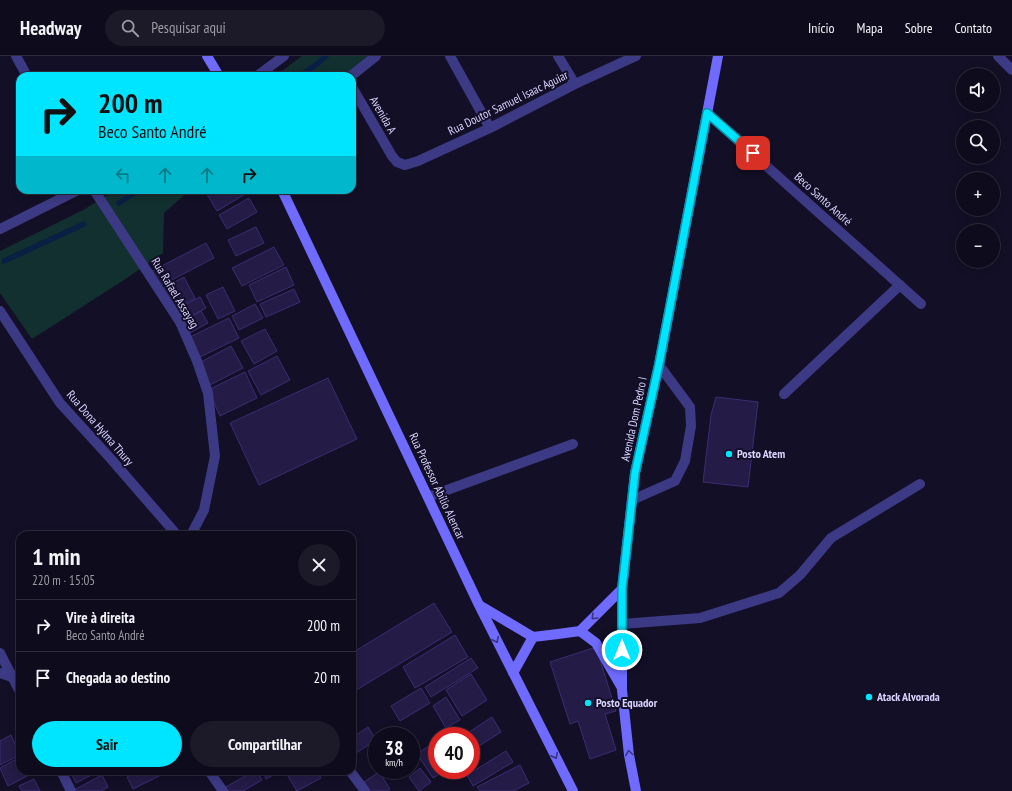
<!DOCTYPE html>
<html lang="pt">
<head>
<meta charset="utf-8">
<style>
	:root { --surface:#0e0b1c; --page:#1c1929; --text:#f1f3f6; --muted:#9b9ba3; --line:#2e2b3b; --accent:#00e5ff }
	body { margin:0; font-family:"PT Sans Narrow",sans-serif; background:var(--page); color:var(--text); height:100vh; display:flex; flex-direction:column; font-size:15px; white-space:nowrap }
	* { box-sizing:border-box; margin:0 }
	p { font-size:13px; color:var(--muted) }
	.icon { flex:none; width:22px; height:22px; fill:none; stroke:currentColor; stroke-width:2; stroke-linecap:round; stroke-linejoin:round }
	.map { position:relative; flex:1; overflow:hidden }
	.details { position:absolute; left:16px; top:475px; width:340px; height:244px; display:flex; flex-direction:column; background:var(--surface); border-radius:12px; box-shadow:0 2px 10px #0003,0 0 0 1px var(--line) }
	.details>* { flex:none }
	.guide { position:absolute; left:16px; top:16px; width:340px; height:122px; border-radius:12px; box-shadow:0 2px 10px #0003,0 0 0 1px var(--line); background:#00e5ff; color:#111; overflow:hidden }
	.controls { position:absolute; left:956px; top:12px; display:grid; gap:8px }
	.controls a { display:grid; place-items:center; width:44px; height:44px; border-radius:50%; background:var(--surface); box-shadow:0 2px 10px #0003,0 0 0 1px var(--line); font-size:20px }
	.speed { position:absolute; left:368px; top:671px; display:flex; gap:8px; font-size:20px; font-weight:700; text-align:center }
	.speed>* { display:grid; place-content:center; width:52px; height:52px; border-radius:50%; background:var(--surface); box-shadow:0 2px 10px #0003,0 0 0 1px var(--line); line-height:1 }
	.speed small { font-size:10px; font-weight:400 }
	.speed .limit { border:6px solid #d22; background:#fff; color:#111 }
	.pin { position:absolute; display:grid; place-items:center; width:34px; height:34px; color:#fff; margin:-17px; border-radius:8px; box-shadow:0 2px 6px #0006 }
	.me { position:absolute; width:44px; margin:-22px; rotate:0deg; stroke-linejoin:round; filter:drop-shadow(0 0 3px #0008) }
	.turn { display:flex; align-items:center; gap:14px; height:84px; padding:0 16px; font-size:18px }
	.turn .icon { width:52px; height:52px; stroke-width:2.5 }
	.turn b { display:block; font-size:28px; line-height:34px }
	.lanes { display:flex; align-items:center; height:38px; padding:0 16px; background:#0003; justify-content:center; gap:20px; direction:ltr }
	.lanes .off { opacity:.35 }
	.round { display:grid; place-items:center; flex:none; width:42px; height:42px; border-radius:21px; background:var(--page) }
	.summary { display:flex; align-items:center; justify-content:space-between; height:68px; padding:0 16px }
	h1 { font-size:24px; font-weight:700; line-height:30px }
	.button { display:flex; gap:8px; margin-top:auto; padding:8px 16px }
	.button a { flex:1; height:46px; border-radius:24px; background:var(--accent); color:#111; font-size:16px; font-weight:700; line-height:46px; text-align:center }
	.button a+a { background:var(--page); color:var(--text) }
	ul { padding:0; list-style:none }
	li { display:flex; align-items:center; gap:12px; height:52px; padding:0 16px; border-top:1px solid var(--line) }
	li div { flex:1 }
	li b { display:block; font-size:15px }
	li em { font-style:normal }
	header { display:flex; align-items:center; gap:24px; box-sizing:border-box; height:56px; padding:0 20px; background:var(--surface); border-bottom:1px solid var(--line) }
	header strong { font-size:19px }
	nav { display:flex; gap:22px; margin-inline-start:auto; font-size:14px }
	.search { width:280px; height:36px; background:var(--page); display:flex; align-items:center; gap:10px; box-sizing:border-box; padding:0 14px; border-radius:22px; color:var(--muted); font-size:15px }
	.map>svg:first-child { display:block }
	.green { fill:#12302f }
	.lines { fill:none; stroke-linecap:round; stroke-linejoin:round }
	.stream { stroke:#0a1f44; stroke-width:5.5 }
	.building { fill:#241b47; stroke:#3b2d73 }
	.lane { stroke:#3d3a85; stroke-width:10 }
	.street { stroke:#3d3a85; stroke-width:10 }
	.secondary { stroke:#6f6bff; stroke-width:10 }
	.oneway { stroke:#38347d }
	.route-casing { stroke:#0095a6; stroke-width:10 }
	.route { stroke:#00e5ff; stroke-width:7 }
	.poi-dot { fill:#00e5ff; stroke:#130f26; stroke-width:1.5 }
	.labels { text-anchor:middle; stroke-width:4; stroke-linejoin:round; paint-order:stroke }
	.street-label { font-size:12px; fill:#d9d4ff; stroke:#130f26 }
	.poi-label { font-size:12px; font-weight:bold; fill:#d9d4ff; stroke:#130f26; text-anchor:start }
</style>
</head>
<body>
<header>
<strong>Headway</strong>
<div class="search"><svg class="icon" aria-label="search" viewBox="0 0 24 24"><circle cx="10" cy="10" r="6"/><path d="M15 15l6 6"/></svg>Pesquisar aqui</div>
<nav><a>Início</a><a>Mapa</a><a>Sobre</a><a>Contato</a></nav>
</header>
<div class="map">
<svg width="1012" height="735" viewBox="0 0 1012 735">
	<rect width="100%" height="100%" fill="#130f26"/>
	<path class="green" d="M302 0H371L348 20H275Z
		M115 134H190L164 157 163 197 124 224 32 283 0 237V195L85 153Z"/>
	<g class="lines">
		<path class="stream" d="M300 20 317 8 326 0
			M119 147 139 134
			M4 205 84 168"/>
	</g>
	<path class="building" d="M207 134H245L247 137 217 155 205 135Z
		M249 142 257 156 227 173 219 159Z
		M256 171 264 187 236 200 228 184Z
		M206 187 214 202 160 230 152 215Z
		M274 191 284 209 242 230 232 212Z
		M286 211 294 229 257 246 249 229Z
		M184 221 195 242 172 253 162 233Z
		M223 231 235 255 218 263 206 239Z
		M294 233 300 246 266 261 260 248Z
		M200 241 206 252 182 265 176 253Z
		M255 248 263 262 239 274 232 260Z
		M201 255 208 267 188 278 181 266Z
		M229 262 239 282 198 302 188 282Z
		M265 273 277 295 254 308 241 285Z
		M231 290 243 312 210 329 199 307Z
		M277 300 290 324 261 339 248 315Z
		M245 316 257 342 220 360 208 334Z
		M328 322 357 383 259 429 230 367Z
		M716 341 758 346 748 431 703 426 711 359Z
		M434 547 452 576 353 636 352 634V597Z
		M455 579 468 601 415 632 403 611Z
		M596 591 616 655 605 658 616 694 590 703 578 665 570 668 550 606Z
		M471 602 478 612 431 641 425 631Z
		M471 618 487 644 462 660 446 634Z
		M421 632 430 647 400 665 391 650Z
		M446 641 460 664 446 672 433 650Z
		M492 661 501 676 471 695V680H463Z
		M368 671 376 684 353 699 352 682Z
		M11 679 20 699 0 709V685Z
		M437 684V714H446L433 722 417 698Z
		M506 695 513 706 473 730 467 719Z
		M20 701V715H29L31 718 8 730 0 712Z
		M520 709 529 727 513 735H480L477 731Z
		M420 712 431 726 419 735 409 721Z
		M70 715H99L76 727Z
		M138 715H162L163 718 133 733 127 721Z
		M254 715H257L262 724 243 735H226L224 732Z
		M262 715H280L266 723Z
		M289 715H317L321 722 297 735 286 717Z
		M379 716 390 733 387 735H369L364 726Z
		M102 719 108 731 101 735H72Z
		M34 723 40 735H22L19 730Z"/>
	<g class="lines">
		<path class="lane" d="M784 338 900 229
			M428 441 573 388
			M632 444 675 425 685 405 691 370 690 351 659 309
			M622 568 700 562 779 537 800 519 831 482 920 428"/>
		<path class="street" d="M16 0 27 20
			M450 0 490 72
			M558 0 575 28
			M998 0 1012 14
			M257 20 284 0
			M351 20 376 0
			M352 31 392 100 397 106 405 109 418 105 490 72 575 28 636 0
			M707 57 921 248
			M94 134 180 266 197 305 208 337 215 400 204 454 191 479
			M0 173 78 134
			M0 255 60 347 111 403 177 479
			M0 597 20 636
			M0 617 12 621 20 620
			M61 715 71 735
			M209 715 223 735
			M350 715 365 735"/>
		<path class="secondary" d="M207 0 219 20
			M282 134 479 549 573 735
			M479 549 533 581 558 578 580 575 622 533
			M580 575 596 587 622 632
			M513 617 533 581
			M636 735 629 699 622 634V533L635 417 659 309 718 0"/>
	</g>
	<defs><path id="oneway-chevron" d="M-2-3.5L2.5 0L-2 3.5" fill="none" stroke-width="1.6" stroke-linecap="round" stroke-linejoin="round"/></defs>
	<g class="oneway">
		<use href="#oneway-chevron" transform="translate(594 561) rotate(135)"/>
		<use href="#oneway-chevron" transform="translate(496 584) rotate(64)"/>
		<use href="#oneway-chevron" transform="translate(629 697) rotate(-98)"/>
		<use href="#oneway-chevron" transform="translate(555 700) rotate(63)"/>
	</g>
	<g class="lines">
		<g class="route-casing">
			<path id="route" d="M622 594V533L635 417 659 308 707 57 753 97"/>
		</g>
		<use href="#route" class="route"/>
	</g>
	<g class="poi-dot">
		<circle cx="729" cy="398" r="4"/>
		<circle cx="869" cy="641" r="4"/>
		<circle cx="588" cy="647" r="4"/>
	</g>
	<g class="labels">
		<g class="street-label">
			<text transform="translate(508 47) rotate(-26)" y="4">Rua Doutor Samuel Isaac Aguiar</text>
			<text transform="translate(383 59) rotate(60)" y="4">Avenida A</text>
			<text transform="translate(823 143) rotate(42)" y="4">Beco Santo André</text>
			<text transform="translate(175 237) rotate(59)" y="4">Rua Rafael Assayag</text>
			<text transform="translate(634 363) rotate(-78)" y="4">Avenida Dom Pedro I</text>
			<text transform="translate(100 372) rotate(49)" y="4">Rua Dona Hylma Thury</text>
			<text transform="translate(437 430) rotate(65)" y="4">Rua Professor Abílio Alencar</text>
		</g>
		<g class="poi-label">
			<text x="737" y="402">Posto Atem</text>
			<text x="877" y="645">Atack Alvorada</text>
			<text x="596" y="651">Posto Equador</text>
		</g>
	</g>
</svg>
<div class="controls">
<a><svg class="icon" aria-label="sound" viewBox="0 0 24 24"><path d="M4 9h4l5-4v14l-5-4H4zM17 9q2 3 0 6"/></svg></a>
<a><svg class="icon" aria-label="search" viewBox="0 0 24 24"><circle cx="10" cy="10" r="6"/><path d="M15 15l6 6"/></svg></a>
<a>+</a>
<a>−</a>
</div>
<div class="speed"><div>38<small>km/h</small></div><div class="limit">40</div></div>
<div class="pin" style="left:753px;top:97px;background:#d93025"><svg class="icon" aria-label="arrive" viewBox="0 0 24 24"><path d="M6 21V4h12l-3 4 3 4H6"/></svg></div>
<svg class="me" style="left:622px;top:594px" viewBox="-20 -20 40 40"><circle r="17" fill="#00e5ff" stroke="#fff" stroke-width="3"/><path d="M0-11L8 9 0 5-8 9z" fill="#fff"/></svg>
<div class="guide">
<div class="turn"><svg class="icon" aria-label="right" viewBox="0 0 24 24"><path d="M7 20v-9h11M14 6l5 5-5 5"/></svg><div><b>200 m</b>Beco Santo André</div></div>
<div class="lanes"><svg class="icon off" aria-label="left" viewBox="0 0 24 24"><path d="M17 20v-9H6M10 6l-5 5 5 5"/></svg><svg class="icon off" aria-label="ahead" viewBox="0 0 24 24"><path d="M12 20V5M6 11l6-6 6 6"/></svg><svg class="icon off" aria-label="ahead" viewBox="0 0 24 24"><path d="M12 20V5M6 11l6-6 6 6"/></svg><svg class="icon" aria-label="right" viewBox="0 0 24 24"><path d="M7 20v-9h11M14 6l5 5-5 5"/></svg></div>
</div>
<section class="details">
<div class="summary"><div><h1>1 min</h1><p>220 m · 15:05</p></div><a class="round"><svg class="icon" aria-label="close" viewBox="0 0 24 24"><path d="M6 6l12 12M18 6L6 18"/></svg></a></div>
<ul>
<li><svg class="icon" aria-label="right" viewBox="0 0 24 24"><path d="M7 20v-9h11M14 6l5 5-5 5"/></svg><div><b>Vire à direita</b><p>Beco Santo André</p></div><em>200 m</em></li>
<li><svg class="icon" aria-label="arrive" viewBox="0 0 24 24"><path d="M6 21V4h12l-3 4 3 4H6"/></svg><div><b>Chegada ao destino</b></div><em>20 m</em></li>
</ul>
<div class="button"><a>Sair</a><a>Compartilhar</a></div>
</section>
</div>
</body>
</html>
